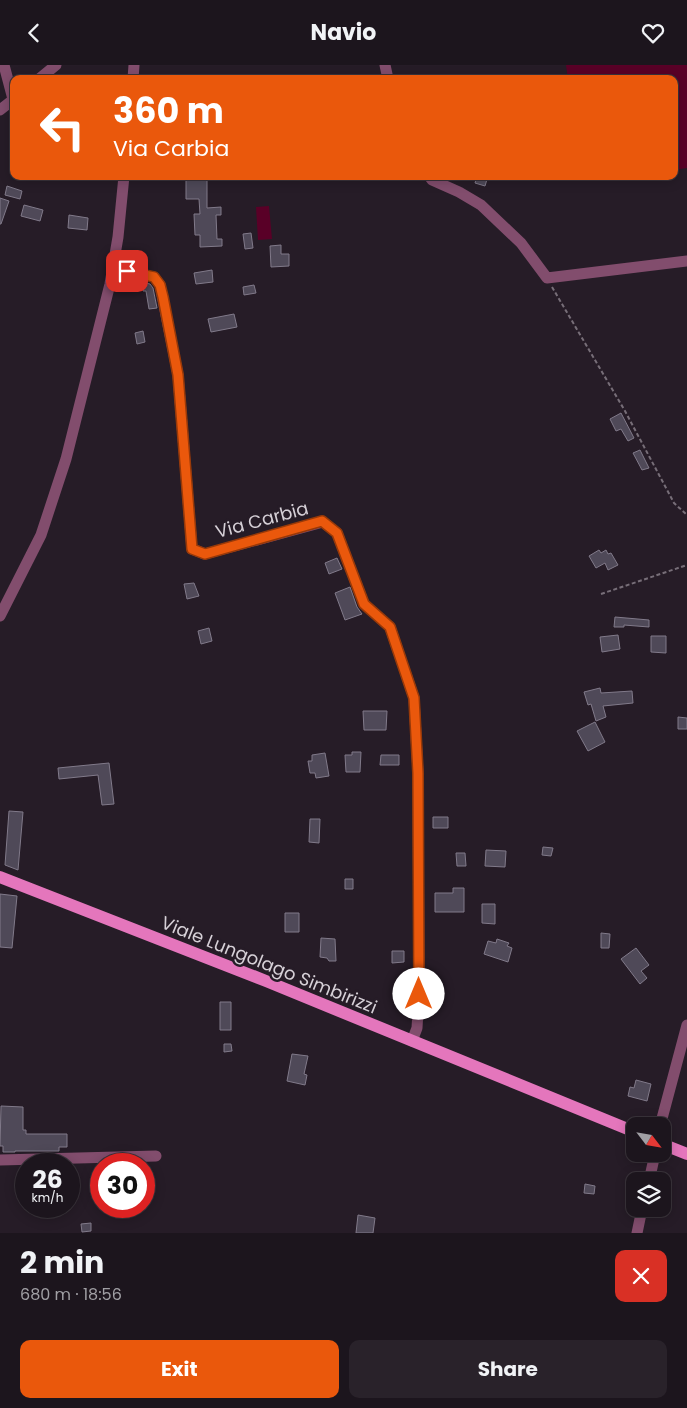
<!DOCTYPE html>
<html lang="en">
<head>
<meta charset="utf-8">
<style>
	:root { --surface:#1c151d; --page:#29222a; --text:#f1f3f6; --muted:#a09fa4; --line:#3a343b; --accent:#ea580c }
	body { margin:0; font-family:Poppins,sans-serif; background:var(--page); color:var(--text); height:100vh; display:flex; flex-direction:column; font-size:19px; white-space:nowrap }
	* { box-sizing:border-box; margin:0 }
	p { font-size:16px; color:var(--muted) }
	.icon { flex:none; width:28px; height:28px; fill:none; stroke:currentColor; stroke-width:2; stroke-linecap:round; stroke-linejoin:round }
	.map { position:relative; height:1168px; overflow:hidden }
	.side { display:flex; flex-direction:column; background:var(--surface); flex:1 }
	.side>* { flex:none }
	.top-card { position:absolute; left:10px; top:10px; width:668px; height:105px; border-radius:10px; box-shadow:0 2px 12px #0003,0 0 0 1px var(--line); background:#ea580c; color:#fff; overflow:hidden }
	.needle { width:32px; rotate:121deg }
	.tools { position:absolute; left:626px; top:1052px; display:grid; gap:10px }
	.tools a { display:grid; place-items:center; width:45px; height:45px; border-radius:10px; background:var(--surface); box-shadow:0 2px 12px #0003,0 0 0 1px var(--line); font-size:25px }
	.speed { position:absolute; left:15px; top:1088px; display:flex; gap:10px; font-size:25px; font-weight:700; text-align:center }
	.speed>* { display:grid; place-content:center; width:65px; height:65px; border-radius:50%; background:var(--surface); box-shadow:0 2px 12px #0003,0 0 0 1px var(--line); line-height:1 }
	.speed small { font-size:12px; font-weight:400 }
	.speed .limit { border:8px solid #d22; background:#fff; color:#111 }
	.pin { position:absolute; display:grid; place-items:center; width:42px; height:42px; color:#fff; margin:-21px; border-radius:10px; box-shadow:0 2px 8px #0006 }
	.me { position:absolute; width:55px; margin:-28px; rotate:0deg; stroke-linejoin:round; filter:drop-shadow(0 0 4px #0008) }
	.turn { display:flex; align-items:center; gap:18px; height:105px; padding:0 20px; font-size:22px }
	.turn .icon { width:65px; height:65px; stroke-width:2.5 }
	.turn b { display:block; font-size:35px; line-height:42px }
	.round { display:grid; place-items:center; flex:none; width:52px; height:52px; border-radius:10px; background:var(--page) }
	.summary { display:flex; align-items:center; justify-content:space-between; height:85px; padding:0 20px }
	h1 { font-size:30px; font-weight:700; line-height:38px }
	.cta { display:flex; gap:10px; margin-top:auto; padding:10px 20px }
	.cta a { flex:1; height:58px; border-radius:10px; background:var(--accent); color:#fff; font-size:20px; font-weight:700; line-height:58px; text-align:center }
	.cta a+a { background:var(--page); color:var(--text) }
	header { display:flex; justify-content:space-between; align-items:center; height:65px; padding:0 20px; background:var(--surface); font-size:22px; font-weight:700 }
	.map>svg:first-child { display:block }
	.green { fill:#590027 }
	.building { fill:#4f4958; stroke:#817a8a }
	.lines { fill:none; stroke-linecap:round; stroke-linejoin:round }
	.path { stroke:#776e78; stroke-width:2; stroke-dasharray:4 2.5; stroke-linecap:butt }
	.minor { stroke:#824d6d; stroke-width:11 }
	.major { stroke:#e476bc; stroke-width:12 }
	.route-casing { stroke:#983908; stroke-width:12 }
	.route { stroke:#ea580c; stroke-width:9 }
	.labels { text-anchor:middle; stroke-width:5; stroke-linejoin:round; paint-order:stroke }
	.street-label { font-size:18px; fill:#d6d0d7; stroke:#261c27 }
</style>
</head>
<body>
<header><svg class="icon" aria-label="back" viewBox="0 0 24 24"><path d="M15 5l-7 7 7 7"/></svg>Navio<svg class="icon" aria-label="heart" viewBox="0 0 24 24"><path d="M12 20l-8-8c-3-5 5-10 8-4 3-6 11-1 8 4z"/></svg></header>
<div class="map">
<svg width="687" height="1168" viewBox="0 0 687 1168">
	<rect width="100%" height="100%" fill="#261c27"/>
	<path class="green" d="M566 0H687V103L674 105V14H568Z
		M269 141 272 174 258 175 256 142Z"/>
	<path class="building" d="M186 111H207V143L221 142V150H216L217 174H222V181L200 182V170H195L194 149H200L199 134H186Z
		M477 111H488L485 121 475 118Z
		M7 121 22 126 20 134 5 130Z
		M0 133 9 136 1 159H0Z
		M24 140 43 145 40 156 21 151Z
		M69 150 88 153 87 165 68 163Z
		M251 168 253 183 245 184 243 169Z
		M281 180V189H289V201L271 202 270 181Z
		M212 205 213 217 196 219 194 208Z
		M119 212 150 219 153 223 157 243 149 244 146 226H143L144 222 118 216Z
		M254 220 256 228 244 230 243 222Z
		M234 249 237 262 211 267 208 254Z
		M143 266 145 277 137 279 135 268Z
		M621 348 634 373 628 376 621 364 616 366 610 354Z
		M640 385 649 403 642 405 633 388Z
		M599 485 601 488 606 485 608 489 611 488 618 500 608 505 605 498 596 503 589 491Z
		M337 493 342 504 329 509 325 498Z
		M194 518 199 531 187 534 184 519Z
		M350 522 357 542 362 549 345 555 335 528Z
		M615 552 649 555V562L624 560V562H614Z
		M209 563 212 576 201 579 198 566Z
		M618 570 620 584 602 587 600 572Z
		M651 571H666V588L651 587Z
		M600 623 601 628 632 626 633 638 603 641 606 652 596 656 591 639 588 640 584 627Z
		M363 646H387L386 665H364Z
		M678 652 687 653V664H678Z
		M595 657 605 677 588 686 577 666Z
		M352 687H361L360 707H346L345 690H352Z
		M325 688 329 711 316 713 315 708H310L308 696H312V690Z
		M381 690H399V700H380Z
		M109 698 114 739 102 740 98 710 59 714 58 703Z
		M9 746 23 747 18 805 5 800Z
		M433 752H448V763H433Z
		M310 754H320L319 778 309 777Z
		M543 782 553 783 551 791 542 790Z
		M486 785 506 786 505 802 485 801Z
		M456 788H465L466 801H457Z
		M345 814H353V824H345Z
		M453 823H464V847H435V828H453Z
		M0 829 17 831 12 883 0 882Z
		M482 839H495V859L482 858Z
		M285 848H299V867H285Z
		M601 868 610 869 609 883H601Z
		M321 873 335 874 336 896H329L327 893 320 892Z
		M497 874 509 878 507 881 512 883 508 897 484 889 488 876 496 878Z
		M636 883 649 900 641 906 647 913 640 919 621 894Z
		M392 886H404V897L392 898Z
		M220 937H231V965H220Z
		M224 979H231L232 986 224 987Z
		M292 989 308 991 304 1009 307 1010 305 1020 287 1016Z
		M636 1015 651 1019 647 1036 628 1031 630 1022 634 1023Z
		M1 1041 23 1042V1065H26V1069H67V1082H59V1086H15V1087H3V1081H0Z
		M585 1119 595 1121 594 1129 584 1128Z
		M358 1150 375 1153 373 1168H356Z
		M91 1158V1166L82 1167 81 1159Z"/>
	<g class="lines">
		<path class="path" d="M552 222 625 346 674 438 687 450
			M601 529 687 500"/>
		<path class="minor" d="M4 0 13 34
			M385 0 388 14
			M39 14 56 0
			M133 14 134 0
			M0 45 14 34
			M429 111 432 115 459 127 481 140 521 178 547 213 687 196
			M113 203 154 212 160 220 178 310 192 484 205 489 323 457 337 468 364 539 390 562 414 633 418 708 419 929 417 963 412 976
			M0 551 41 470 66 394 110 219 118 172 124 111
			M660 1061 687 960
			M0 1095 156 1091
			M649 1116 655 1089
			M637 1168 642 1144"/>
		<path class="major" d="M0 812 266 916 635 1067
			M662 1079 687 1089"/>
	</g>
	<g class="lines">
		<g class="route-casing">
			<path id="route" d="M127 206 154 212 160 220 163 232 178 310 192 484 205 489 322 456 337 468 364 539 390 562 414 633 418 708 419 929"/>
		</g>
		<use href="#route" class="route"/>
	</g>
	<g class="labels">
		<g class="street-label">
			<text transform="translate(262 455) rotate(-15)" y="6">Via Carbia</text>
			<text transform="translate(269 900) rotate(22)" y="6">Viale Lungolago Simbirizzi</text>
		</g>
	</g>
</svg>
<div class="tools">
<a><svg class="needle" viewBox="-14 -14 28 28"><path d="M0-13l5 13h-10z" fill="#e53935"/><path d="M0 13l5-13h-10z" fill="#a09fa4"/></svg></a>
<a><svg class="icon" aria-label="layers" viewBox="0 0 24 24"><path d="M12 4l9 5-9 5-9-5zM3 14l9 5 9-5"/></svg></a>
</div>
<div class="speed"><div>26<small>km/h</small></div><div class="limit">30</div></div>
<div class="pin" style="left:127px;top:206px;background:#d93025"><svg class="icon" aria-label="arrive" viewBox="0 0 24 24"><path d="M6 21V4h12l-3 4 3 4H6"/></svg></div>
<svg class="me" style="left:419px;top:929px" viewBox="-20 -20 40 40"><circle r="19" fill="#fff"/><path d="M0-13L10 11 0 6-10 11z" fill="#ea580c"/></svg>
<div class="top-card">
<div class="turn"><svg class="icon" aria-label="left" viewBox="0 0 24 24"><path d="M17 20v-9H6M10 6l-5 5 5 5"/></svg><div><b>360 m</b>Via Carbia</div></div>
</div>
</div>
<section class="side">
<div class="summary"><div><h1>2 min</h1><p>680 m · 18:56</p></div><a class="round" style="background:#d93025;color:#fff"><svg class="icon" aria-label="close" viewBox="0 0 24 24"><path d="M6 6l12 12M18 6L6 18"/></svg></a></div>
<div class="cta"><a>Exit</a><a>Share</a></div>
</section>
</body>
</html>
